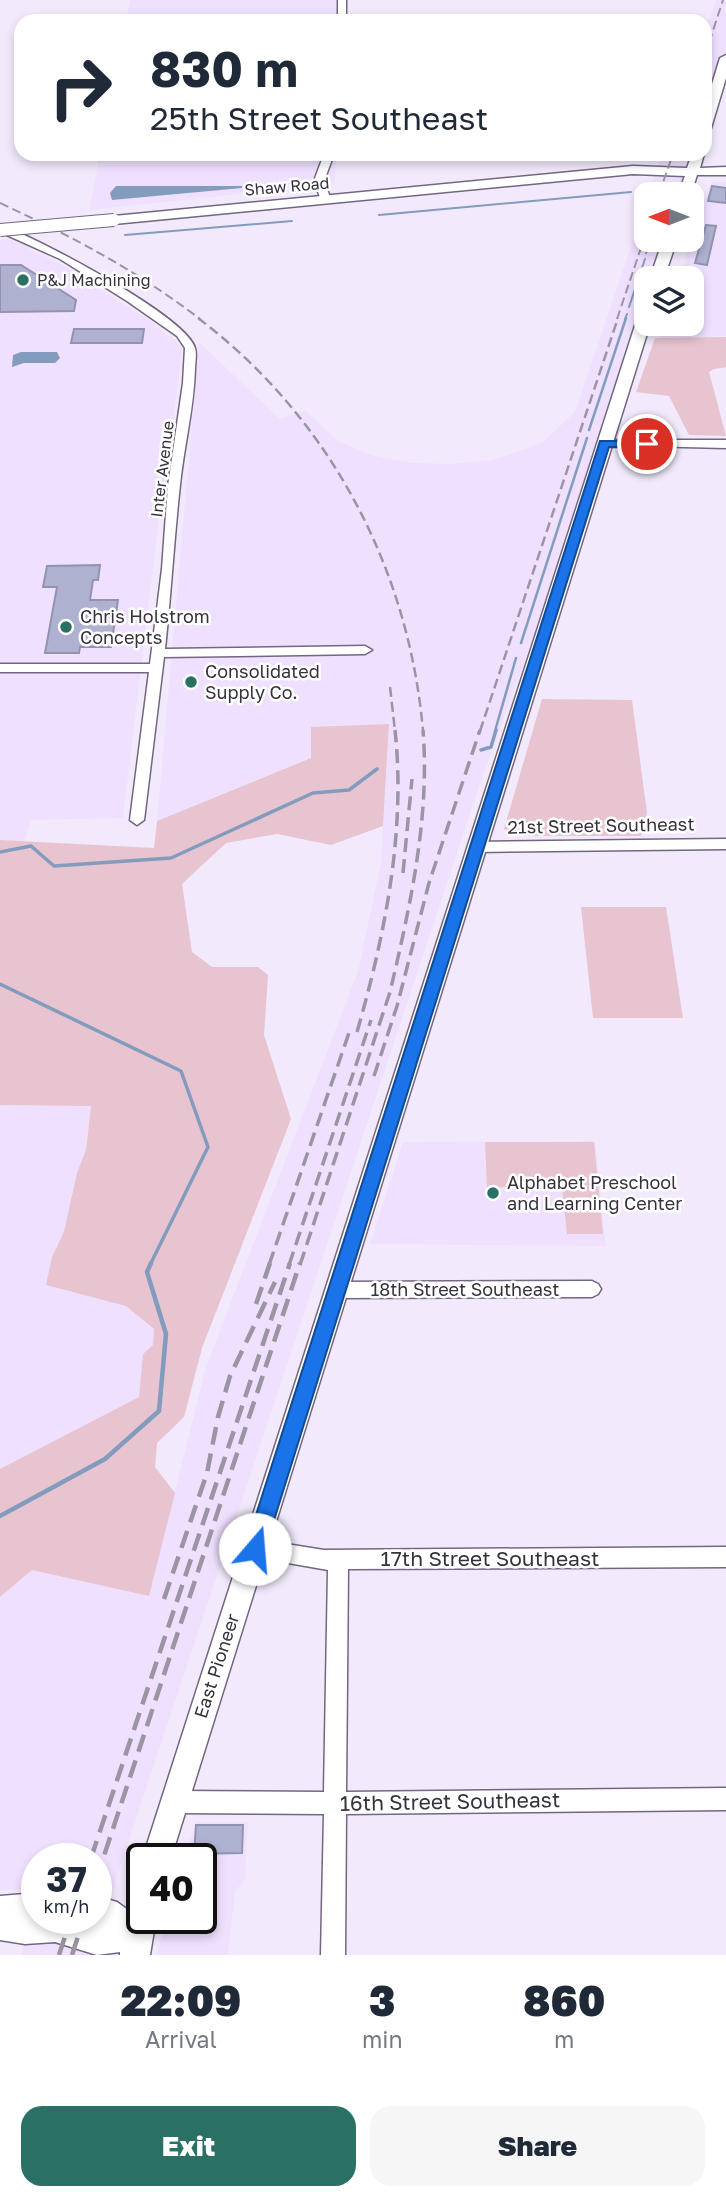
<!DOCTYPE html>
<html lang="en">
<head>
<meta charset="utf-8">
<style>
	:root { --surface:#fff; --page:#f6f6f7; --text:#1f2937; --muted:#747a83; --accent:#2b7064 }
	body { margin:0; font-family:"Golos Text",sans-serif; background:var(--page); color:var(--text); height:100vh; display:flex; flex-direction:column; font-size:26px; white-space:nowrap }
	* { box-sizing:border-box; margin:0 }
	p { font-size:23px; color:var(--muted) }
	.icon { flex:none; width:38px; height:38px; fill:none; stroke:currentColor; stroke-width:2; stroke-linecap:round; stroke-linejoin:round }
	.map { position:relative; height:1955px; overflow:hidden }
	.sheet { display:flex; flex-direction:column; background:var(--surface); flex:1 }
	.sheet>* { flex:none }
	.guide { position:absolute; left:14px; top:14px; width:698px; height:147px; border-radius:21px; box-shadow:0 4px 10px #0003; background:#fff; color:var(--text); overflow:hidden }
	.needle { width:46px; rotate:270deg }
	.buttons { position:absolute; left:634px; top:182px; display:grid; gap:14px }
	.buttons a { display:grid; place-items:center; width:70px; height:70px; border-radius:14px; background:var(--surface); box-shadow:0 4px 10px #0003; font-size:35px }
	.speed { position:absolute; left:21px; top:1843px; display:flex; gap:14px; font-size:35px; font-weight:700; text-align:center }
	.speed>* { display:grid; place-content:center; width:91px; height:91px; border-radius:50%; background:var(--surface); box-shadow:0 4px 10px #0003; line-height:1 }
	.speed small { font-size:18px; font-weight:400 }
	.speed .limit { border:4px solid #111; border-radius:10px; background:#fff; color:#111 }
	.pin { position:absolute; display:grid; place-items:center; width:60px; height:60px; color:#fff; margin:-30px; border:4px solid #fff; border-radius:50%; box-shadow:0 2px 7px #0007 }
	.me { position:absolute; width:77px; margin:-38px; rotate:18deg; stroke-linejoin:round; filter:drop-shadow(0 0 5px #0008) }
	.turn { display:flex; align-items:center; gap:24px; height:147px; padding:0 21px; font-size:32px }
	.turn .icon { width:91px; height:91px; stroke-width:2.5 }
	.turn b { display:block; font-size:49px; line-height:60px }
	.eta { display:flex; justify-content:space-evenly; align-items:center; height:119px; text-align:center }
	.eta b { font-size:42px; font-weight:800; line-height:49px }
	.cta { display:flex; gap:14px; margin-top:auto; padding:14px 21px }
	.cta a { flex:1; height:80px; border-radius:21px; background:var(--accent); color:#fff; font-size:28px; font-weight:800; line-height:80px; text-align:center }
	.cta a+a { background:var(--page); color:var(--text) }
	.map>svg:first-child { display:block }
	.built { fill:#efe0ff }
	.green { fill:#e7c4cf }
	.water { fill:#839cbe }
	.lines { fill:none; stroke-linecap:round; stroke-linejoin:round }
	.stream-far3 { stroke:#839cbe; stroke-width:2 }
	.stream-far2 { stroke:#839cbe; stroke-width:2.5 }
	.stream-far1 { stroke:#839cbe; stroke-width:3.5 }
	.stream { stroke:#839cbe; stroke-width:4.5 }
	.building { fill:#afb1d0; stroke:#9193b1; stroke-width:2 }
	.street-casing { stroke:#736680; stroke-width:3 }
	.secondary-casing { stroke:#736680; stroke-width:3 }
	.street { fill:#fff; fill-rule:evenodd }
	.secondary { fill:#fff; fill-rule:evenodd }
	.rail-far3 { stroke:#9a94a3; stroke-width:2; stroke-dasharray:9 4.5; stroke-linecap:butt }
	.rail-far2 { stroke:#9a94a3; stroke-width:2.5; stroke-dasharray:10 5; stroke-linecap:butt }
	.rail-far1 { stroke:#9a94a3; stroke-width:3.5; stroke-dasharray:14 7; stroke-linecap:butt }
	.rail { stroke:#9a94a3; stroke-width:4.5; stroke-dasharray:18 9; stroke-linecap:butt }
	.secondary-bridge-casing { stroke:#736680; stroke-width:14; stroke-linecap:butt }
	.secondary-bridge { stroke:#fff; stroke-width:12 }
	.route { fill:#1a73e8; stroke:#114b97; stroke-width:2 }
	.poi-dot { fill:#2b7064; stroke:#fff; stroke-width:2.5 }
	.labels { text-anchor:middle; stroke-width:5; stroke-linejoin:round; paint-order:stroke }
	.far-street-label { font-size:16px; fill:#36313d; stroke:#fff }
	.far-poi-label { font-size:16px; fill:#36313d; stroke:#fff; text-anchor:start }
	.poi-label { font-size:18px; fill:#36313d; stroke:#fff; text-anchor:start }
	.street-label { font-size:18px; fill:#36313d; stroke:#fff }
	.near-street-label { font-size:21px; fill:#36313d; stroke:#fff }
</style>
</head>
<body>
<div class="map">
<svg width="726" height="1955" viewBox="0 0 726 1955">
	<rect width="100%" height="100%" fill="#f2eafc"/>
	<path class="built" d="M130 0H341V21H126Z
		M716 0H726V58L705 128V31Z
		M100 154H336L335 184 89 210Z
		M662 154H698L685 194H648Z
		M711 182H726V336L660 338 664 324H691V278H679Z
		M646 202V240H671L658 278H646V315L606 437 481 781 91 1955H21L37 1908V1918H96V1858H37V1890H0V1597L32 1570 149 1596 206 1367 358 971 381 863 389 725 157 821 199 342 280 419 306 411 337 440 371 455 412 463 452 464 491 460 517 452 543 442 575 412Z
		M10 239 65 266 153 323 181 346 182 354 156 544 123 818 31 820 24 842 0 840V240Z
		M0 1105H91L69 1292 149 1295 154 1328 153 1345 143 1354 139 1397 0 1469Z
		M595 1141 606 1246 370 1244 403 1142Z
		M196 1822H248L245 1879 235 1892 228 1955H156L168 1918H201V1858H185Z"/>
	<path class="green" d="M726 337V367L714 369 709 372 726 436 689 435 669 396 636 392 655 338Z
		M542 699 632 700 647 813 641 836H515L504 829Z
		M389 724 383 826 331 845 277 834 226 843 182 884 192 952 212 967H258L268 975 264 1035 291 1119 202 1348 184 1417 157 1443 155 1467 175 1493 149 1596 32 1570 0 1597V1469L139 1397 143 1354 153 1345 154 1329 126 1306 46 1285 52 1257 64 1232 77 1173 86 1150 91 1106 0 1105V840L154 848 157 821 311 758V727Z
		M581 907H666L683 1018H593Z
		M485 1142H594L603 1234H567L562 1188 487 1187Z"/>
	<path class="water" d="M116 186H242V188L112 200 110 193Z
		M21 352H57L60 358 55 363H24L12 367 13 355Z"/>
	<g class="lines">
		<path class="stream-far3" d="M379 215 631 192
			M125 235 292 221
			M646 253 652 240
			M629 307 645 259
			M625 319 627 314"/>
		<path class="stream-far2" d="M589 430 626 318
			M521 643 587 438
			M495 731 516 658"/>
		<path class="stream-far1" d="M481 750 491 747 496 730
			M0 852 31 846 54 866 171 858 313 793 349 790 377 769
			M0 984 181 1071 208 1147 150 1265"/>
		<path class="stream" d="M0 1516 105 1459 159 1411 166 1334 147 1272 151 1263"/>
	</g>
	<path class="building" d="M712 186 726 188V203L708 201Z
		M706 225 716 226 707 265 695 263Z
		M0 265H21L76 300 74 311 0 312Z
		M74 329H144L142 343H71Z
		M100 565 98 580H93L90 600H118L111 647H80L79 653H45L57 587H43L47 566Z
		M196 1825H243L242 1853 194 1854Z"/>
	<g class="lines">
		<g class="street-casing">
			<path id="street" d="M338 0H346V21H338Z
				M324 154H334L324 181 331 200 326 203 321 200 314 181Z
				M0 225C34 236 186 316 195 348 197 354 195 363 195 369 194 408 184 446 180 485 174 539 171 594 165 649L365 646 372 650 365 654 164 657 144 820 137 825 130 820 149 672H0V664H150L162 569 168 486 183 383 185 348 177 336 127 301 60 259 0 232Z
				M604 440H726V448L600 445V441Z
				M726 839V849L476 852 469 847 476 842Z
				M592 1281 598 1284 601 1289 598 1294 592 1297 337 1298 331 1295 328 1290 331 1285 337 1282Z
				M255 1539 324 1550 726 1547V1567L348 1569 346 1792 726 1788V1810L346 1814 345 1955H321L324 1814 174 1813 166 1810 163 1802 166 1794 174 1791 324 1792 328 1570 248 1556 245 1549 248 1542Z"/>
		</g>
		<g class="secondary-casing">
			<path id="secondary" d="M726 55V78L711 128 705 132V107L720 58Z
				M692 154H704L700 168 726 167V175H697L691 194H678L685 176 633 174 114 224 107 220 114 216 633 166 687 168Z
				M663 240H677L664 278H650Z
				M646 309V324H650L171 1858 142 1860 639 313Z
				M37 1893V1918H76L85 1921 84 1918H96V1896L117 1902 128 1910 131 1902 142 1898V1918H156L150 1955H120V1952L97 1955 55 1942 25 1944 0 1940V1896Z"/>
		</g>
		<use href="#street" class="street"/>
		<use href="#secondary" class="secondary"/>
		<path class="rail-far3" d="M705 55 723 0
			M659 194 673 154
			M0 203C75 238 134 269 200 319
			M617 319 646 233"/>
		<path class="rail-far2" d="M198 318C329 417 409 568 423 731
			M390 687 395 731
			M480 731 618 318"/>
		<path class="rail-far1" d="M403 873 412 779
			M357 1032C385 935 406 831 395 730
			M374 1076 397 1006 429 883 480 730
			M269 1265 351 1027
			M289 1265 371 1020
			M300 1265 390 992C410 907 430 818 423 730"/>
		<path class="rail" d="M256 1304 270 1263
			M164 1599 207 1473 218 1417 230 1376 275 1282
			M91 1858 290 1263
			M96 1880 300 1263
			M59 1955 71 1918
			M72 1955 84 1918"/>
		<g class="secondary-bridge-casing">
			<path id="secondary-bridge" d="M0 230 114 220"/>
		</g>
		<use href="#secondary-bridge" class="secondary-bridge"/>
	</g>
	<path class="route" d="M600 441H647L653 444 647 448 609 447 265 1549 262 1556 255 1559 248 1556 245 1549Z"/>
	<g class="poi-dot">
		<circle cx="23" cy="280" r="7"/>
		<circle cx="66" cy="627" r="7"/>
		<circle cx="191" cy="682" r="7"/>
		<circle cx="493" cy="1193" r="7"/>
	</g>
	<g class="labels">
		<g class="far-street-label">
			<text transform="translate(287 186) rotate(-5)" y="6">Shaw Road</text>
			<text transform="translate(162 469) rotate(-83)" y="6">Inter Avenue</text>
		</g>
		<g class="far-poi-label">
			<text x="37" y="286">P&amp;J Machining</text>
		</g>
		<g class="poi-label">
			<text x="80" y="623">Chris Holstrom<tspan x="80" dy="21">Concepts</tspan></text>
			<text x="205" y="678">Consolidated<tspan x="205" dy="21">Supply Co.</tspan></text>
			<text x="507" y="1189">Alphabet Preschool<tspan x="507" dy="21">and Learning Center</tspan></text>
		</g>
		<g class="street-label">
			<text transform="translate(601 826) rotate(-1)" y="6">21st Street Southeast</text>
			<text x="465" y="1296">18th Street Southeast</text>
			<text transform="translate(217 1666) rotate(-72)" y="6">East Pioneer</text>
		</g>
		<g class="near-street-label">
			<text x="490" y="1566">17th Street Southeast</text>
			<text transform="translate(450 1802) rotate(-1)" y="7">16th Street Southeast</text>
		</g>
	</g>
</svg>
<div class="buttons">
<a><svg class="needle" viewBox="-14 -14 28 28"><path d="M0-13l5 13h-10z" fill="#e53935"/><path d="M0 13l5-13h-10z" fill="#747a83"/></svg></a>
<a><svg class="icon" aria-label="layers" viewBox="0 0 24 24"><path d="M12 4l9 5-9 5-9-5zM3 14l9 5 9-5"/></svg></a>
</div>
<div class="speed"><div>37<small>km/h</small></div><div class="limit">40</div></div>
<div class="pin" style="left:647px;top:444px;background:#d93025"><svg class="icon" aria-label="arrive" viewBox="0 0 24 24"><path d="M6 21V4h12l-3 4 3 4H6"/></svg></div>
<svg class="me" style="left:255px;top:1549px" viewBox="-20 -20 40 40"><circle r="19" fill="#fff"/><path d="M0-13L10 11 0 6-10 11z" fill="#1a73e8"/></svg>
<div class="guide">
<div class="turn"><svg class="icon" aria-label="right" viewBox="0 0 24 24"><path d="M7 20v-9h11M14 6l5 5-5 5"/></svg><div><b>830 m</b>25th Street Southeast</div></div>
</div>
</div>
<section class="sheet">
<div class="eta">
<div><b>22:09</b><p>Arrival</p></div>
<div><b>3</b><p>min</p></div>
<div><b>860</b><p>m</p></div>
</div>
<div class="cta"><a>Exit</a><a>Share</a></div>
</section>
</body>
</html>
